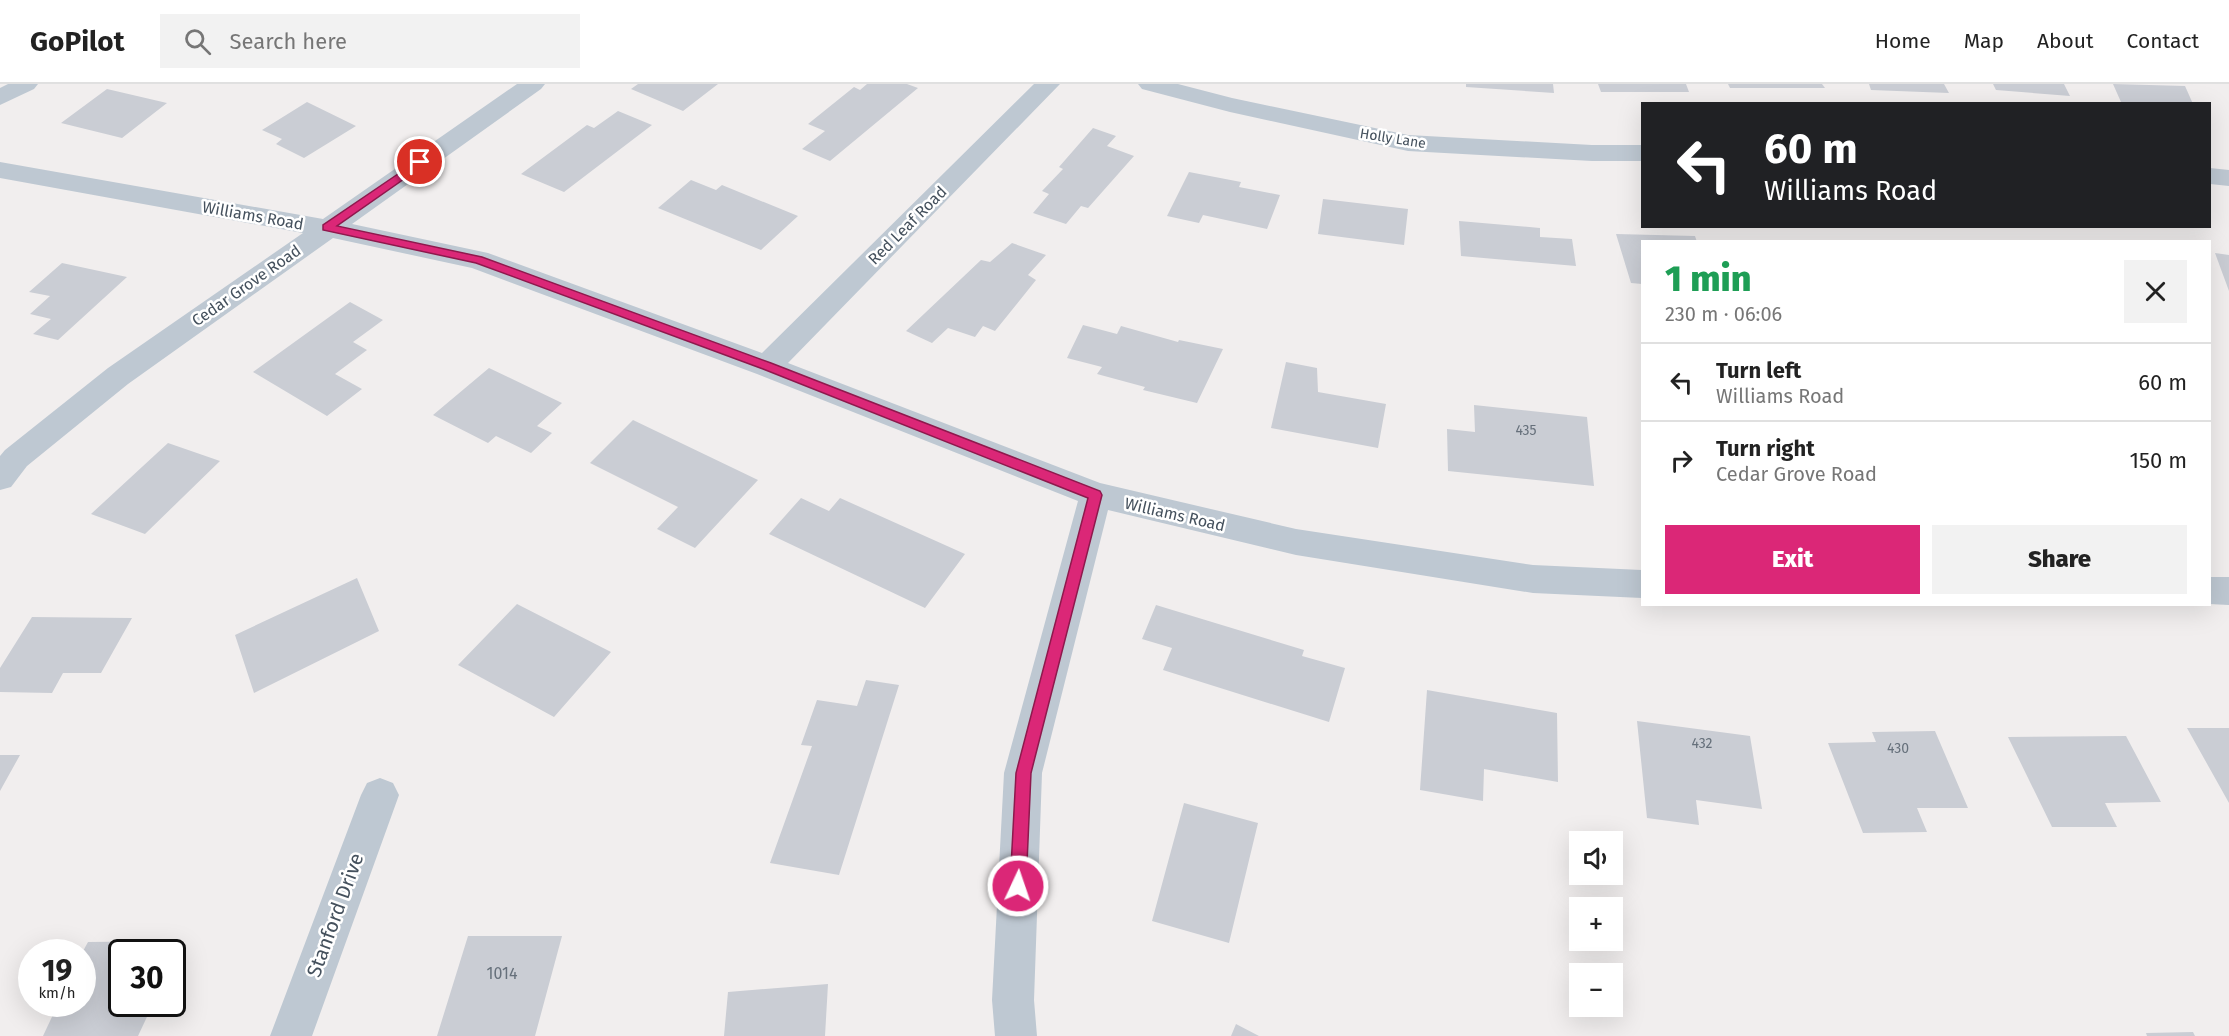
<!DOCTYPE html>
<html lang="en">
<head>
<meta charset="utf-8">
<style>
	:root { --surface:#fff; --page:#f2f2f2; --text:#222; --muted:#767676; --line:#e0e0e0; --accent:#db2777 }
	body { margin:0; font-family:"Fira Sans",sans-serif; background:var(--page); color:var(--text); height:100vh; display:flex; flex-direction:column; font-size:22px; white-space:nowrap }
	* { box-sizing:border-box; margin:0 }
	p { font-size:20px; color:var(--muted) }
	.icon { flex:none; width:33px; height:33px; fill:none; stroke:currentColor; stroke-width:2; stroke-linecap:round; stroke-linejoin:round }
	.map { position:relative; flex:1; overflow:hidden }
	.panel { position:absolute; left:1641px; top:156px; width:570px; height:366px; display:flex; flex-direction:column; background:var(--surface); border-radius:0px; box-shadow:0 6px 24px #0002 }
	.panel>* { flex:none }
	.guide { position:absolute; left:1641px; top:18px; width:570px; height:126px; border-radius:0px; box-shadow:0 6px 24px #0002; background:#202124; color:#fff; overflow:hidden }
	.buttons { position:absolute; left:1569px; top:747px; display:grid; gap:12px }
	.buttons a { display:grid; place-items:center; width:54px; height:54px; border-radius:0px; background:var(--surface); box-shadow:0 6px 24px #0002; font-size:30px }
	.speed { position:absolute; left:18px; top:855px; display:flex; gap:12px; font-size:30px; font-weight:700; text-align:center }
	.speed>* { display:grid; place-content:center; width:78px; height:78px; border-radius:50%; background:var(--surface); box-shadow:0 6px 24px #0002; line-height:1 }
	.speed small { font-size:15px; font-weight:400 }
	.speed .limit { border:3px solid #111; border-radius:9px; background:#fff; color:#111 }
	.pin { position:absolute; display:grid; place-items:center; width:51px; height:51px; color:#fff; margin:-26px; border:3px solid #fff; border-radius:50%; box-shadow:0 2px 6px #0007 }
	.me { position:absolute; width:66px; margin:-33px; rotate:3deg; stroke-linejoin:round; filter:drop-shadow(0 0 4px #0008) }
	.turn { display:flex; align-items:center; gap:21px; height:126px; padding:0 24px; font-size:27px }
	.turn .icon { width:78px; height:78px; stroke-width:2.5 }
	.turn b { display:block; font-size:42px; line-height:51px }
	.round { display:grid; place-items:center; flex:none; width:63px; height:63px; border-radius:0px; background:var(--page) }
	.overview { display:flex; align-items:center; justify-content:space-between; height:102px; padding:0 24px }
	h1 { font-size:36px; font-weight:800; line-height:45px; color:#1e9e55 }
	.primary-button { display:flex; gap:12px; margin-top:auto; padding:12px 24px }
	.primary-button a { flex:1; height:69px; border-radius:0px; background:var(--accent); color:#fff; font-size:24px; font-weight:800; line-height:69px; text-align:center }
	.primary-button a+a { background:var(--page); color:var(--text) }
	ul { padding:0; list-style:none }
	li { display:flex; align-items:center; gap:18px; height:78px; padding:0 24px; border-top:2px solid var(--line) }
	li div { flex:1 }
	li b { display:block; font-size:22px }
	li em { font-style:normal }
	header { display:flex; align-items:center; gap:36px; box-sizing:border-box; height:84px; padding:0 30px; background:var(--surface); border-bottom:2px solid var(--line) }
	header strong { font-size:28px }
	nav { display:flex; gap:33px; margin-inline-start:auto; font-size:21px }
	.search { width:420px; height:54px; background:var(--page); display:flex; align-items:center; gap:15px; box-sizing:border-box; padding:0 21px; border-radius:0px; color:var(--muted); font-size:22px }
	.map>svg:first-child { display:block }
	.building { fill:#cacdd4 }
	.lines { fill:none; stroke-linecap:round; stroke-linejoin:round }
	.minor { fill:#bec8d2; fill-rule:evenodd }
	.route { fill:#db2777; stroke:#8e194d; stroke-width:1.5 }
	.labels { text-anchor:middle; stroke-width:5; stroke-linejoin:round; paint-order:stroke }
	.far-street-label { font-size:14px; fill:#45515d; stroke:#fff }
	.number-label { font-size:14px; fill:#66707b }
	.street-label { font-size:16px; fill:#45515d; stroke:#fff }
	.near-number-label { font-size:16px; fill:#66707b }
	.near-street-label { font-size:20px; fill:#45515d; stroke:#fff }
</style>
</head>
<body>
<header>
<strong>GoPilot</strong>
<div class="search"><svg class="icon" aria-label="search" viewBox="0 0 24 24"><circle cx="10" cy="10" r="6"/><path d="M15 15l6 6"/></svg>Search here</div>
<nav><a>Home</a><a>Map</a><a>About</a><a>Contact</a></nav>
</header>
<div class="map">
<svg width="2229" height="952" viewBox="0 0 2229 952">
	<rect width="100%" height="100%" fill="#f1eeee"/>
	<path class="building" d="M638 0H718L683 27 631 5Z
		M867 0H907L918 4 830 77 802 65 825 47 808 40 854 3 860 6Z
		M1466 0H1553L1554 9 1466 3Z
		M1598 0H1686L1689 8H1601Z
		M1728 0H1822L1825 4H1730Z
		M1869 0H1944L1949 9 1871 6Z
		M1993 0H2064L2070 12 1996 6Z
		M2113 0 2185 2 2193 20 2121 18Z
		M107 5 167 19 122 54 61 39Z
		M307 18 356 42 304 74 276 60 282 55 262 46Z
		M618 27 652 41 564 108 521 90 587 41 594 44Z
		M1093 44 1116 52 1107 62 1134 72 1088 124 1081 122 1066 140 1033 129 1049 110 1042 107 1063 85 1059 83Z
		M1189 88 1241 98 1239 103 1280 111 1267 145 1203 131 1199 139 1167 132Z
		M691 96 716 106 722 101 798 132 761 166 658 124Z
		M1323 115 1408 125 1404 161 1318 150Z
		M1459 137 1540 144V153L1572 155 1576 182 1461 172Z
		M1616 150 1695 152 1697 158H1642V200L1631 199Z
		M1012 159 1046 171 1028 191 1036 196 995 247 983 242 975 253 948 244 932 259 906 247 981 176 990 178Z
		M2215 169 2229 171V207Z
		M62 179 127 193 58 256 33 250 51 235 30 230 50 212 29 208Z
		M350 218 383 236 353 258 367 266 335 290 362 305 327 332 253 288Z
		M1083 241 1117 250 1121 242 1178 258 1179 256 1223 265 1197 319 1143 306 1145 303 1097 290 1102 283 1067 274Z
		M1286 278 1317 284 1318 308 1386 320 1378 364 1271 344Z
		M489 284 562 319 537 342 552 349 531 369 496 352 488 359 433 331Z
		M1474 321 1587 333 1594 402 1448 387 1447 345 1475 348Z
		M633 336 758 396 695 464 657 445 678 423 590 379Z
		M168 359 220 377 145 450 91 430Z
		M801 414 829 427 840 414 965 470 925 524 769 450Z
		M357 494 379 547 254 609 235 551Z
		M517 520 611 568 554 633 458 581Z
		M1156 521 1304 566 1302 572 1345 584 1329 638 1163 586 1172 564 1142 555Z
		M32 533 132 534 101 589H63L52 609 0 608V584Z
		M866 596 899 601 839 791 770 779 812 662 801 661 817 616 857 622Z
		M1427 606 1557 629 1558 698 1484 685 1483 717 1420 706Z
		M1637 637 1750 652 1762 725 1696 716 1699 741 1647 734Z
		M2187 644H2229V719Z
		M1935 647 1968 724H1917L1927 748 1863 749 1828 659 1876 658 1872 648Z
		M2126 652 2161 718 2105 719 2117 743H2052L2008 653Z
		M0 671H20L0 707Z
		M1184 719 1258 739 1229 859 1152 837Z
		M468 852H562L535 952H437Z
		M180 857 172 874V868H122V920H153L138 952H43L58 920H82V869L88 858Z
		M828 900 825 952H724L728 908Z
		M1236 940 1259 952H1231Z
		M2193 948 2195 952H2147L2146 949Z"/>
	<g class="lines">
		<path class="minor" d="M8 0H38L34 5 0 21V4Z
			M517 0H545L541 5 352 140 488 169 762 269 1034 0H1060L788 279 1100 399 1296 445 1533 481 1642 486V514L1533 509 1296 471 1108 426 1042 689 1034 916 1037 952H995L992 916 1004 689 1078 417 757 290 472 184 333 154 128 300 27 382 11 403 0 406V372L5 366 108 284 303 149 0 94V78L323 135Z
			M1138 0H1178L1232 14 1408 51 1592 61H1642V77H1592L1408 67 1230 28 1142 5Z
			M2210 84 2229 86V102L2210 100Z
			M2210 493H2229V521L2209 520Z
			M380 694 393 699 399 711 312 952H270L361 711 367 699Z"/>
	</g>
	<path class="route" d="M420 75 426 78 424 81 337 142 482 173 771 279 1100 407 1102 411 1031 689 1026 802 1024 808 1018 810 1012 808 1010 802 1016 689 1088 414 763 285 476 179 323 146V141Z"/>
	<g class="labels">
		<g class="far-street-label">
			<text transform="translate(1393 54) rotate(9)" y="5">Holly Lane</text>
		</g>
		<g class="number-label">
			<text x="1526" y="351">435</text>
			<text x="1702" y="664">432</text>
			<text x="1898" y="669">430</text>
		</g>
		<g class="street-label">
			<text transform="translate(253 131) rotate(10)" y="6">Williams Road</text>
			<text transform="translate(907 141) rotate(-45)" y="6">Red Leaf Road</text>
			<text transform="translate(246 201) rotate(-35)" y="6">Cedar Grove Road</text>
			<text transform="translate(1175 430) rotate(13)" y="6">Williams Road</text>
		</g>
		<g class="near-number-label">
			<text x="502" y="895">1014</text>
		</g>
		<g class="near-street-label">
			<text transform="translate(335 831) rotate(-70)" y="7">Stanford Drive</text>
		</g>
	</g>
</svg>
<div class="buttons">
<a><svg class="icon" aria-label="sound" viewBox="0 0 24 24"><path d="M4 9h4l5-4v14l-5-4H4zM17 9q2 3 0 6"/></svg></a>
<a>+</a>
<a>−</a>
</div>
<div class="speed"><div>19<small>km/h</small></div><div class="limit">30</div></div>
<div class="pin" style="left:420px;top:78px;background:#d93025"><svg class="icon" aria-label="arrive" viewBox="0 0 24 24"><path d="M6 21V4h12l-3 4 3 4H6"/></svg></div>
<svg class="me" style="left:1018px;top:802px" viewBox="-20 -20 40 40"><circle r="17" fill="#db2777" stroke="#fff" stroke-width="3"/><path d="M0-11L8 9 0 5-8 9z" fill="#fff"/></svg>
<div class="guide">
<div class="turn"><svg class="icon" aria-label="left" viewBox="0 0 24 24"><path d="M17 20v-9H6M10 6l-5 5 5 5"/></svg><div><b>60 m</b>Williams Road</div></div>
</div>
<section class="panel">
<div class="overview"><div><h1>1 min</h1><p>230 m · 06:06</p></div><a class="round"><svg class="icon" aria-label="close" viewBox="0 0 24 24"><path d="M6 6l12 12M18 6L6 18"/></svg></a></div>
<ul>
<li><svg class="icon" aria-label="left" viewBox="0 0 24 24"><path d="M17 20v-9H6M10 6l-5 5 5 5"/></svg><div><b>Turn left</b><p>Williams Road</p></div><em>60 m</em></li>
<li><svg class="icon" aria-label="right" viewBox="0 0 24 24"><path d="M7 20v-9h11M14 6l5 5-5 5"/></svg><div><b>Turn right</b><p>Cedar Grove Road</p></div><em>150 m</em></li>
</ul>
<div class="primary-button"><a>Exit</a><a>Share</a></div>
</section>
</div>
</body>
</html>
